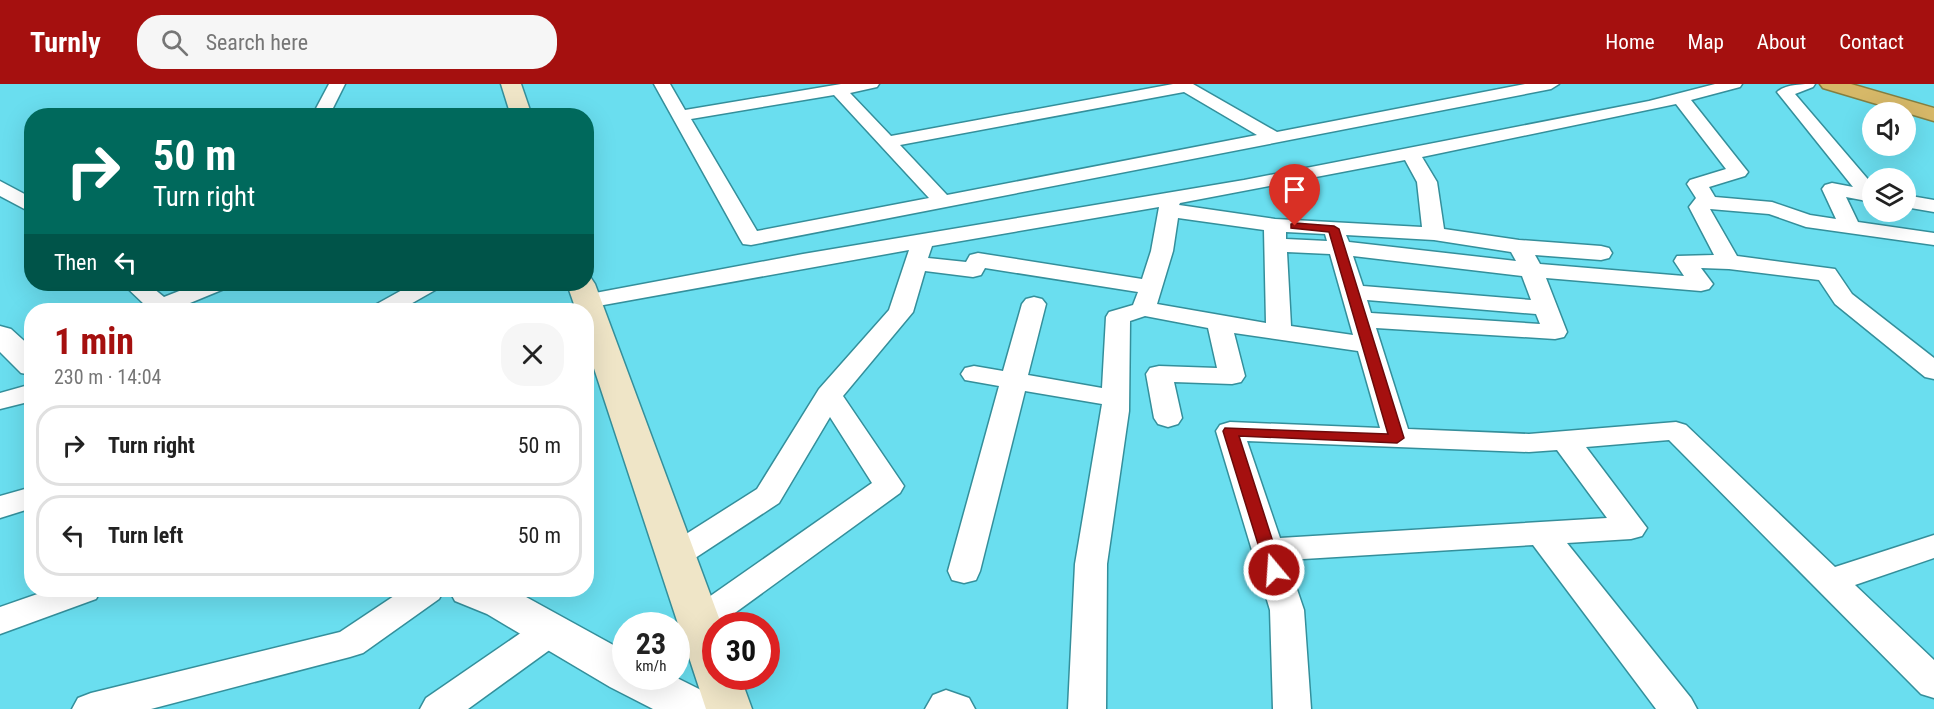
<!DOCTYPE html>
<html lang="en">
<head>
<meta charset="utf-8">
<style>
	:root { --surface:#fff; --page:#f6f6f6; --text:#222; --muted:#767676; --line:#e0e0e0; --accent:#a5100f }
	body { margin:0; font-family:"Roboto Condensed",sans-serif; background:var(--page); color:var(--text); height:100vh; display:flex; flex-direction:column; font-size:22px; white-space:nowrap }
	* { box-sizing:border-box; margin:0 }
	p { font-size:20px; color:var(--muted) }
	.icon { flex:none; width:33px; height:33px; fill:none; stroke:currentColor; stroke-width:2; stroke-linecap:round; stroke-linejoin:round }
	.map { position:relative; flex:1; overflow:hidden }
	.side { position:absolute; left:24px; top:219px; width:570px; height:294px; display:flex; flex-direction:column; background:var(--surface); border-radius:24px; box-shadow:0 6px 24px #0002 }
	.side>* { flex:none }
	.banner { position:absolute; left:24px; top:24px; width:570px; height:183px; border-radius:24px; box-shadow:0 6px 24px #0002; background:#00695c; color:#fff; overflow:hidden }
	.controls { position:absolute; left:1862px; top:18px; display:grid; gap:12px }
	.controls a { display:grid; place-items:center; width:54px; height:54px; border-radius:50%; background:var(--surface); box-shadow:0 6px 24px #0002; font-size:30px }
	.speed { position:absolute; left:612px; top:528px; display:flex; gap:12px; font-size:30px; font-weight:700; text-align:center }
	.speed>* { display:grid; place-content:center; width:78px; height:78px; border-radius:50%; background:var(--surface); box-shadow:0 6px 24px #0002; line-height:1 }
	.speed small { font-size:15px; font-weight:400 }
	.speed .limit { border:9px solid #d22; background:#fff; color:#111 }
	.pin { position:absolute; display:grid; place-items:center; width:51px; height:51px; color:#fff; margin:-62px -26px; border-radius:50% 50% 50% 0; rotate:-45deg; box-shadow:0 0 6px #0007 }
	.pin .icon { rotate:45deg }
	.me { position:absolute; width:66px; margin:-33px; rotate:342deg; stroke-linejoin:round; filter:drop-shadow(0 0 4px #0008) }
	.turn { display:flex; align-items:center; gap:21px; height:126px; padding:0 30px; font-size:27px }
	.turn .icon { width:78px; height:78px; stroke-width:2.5 }
	.turn b { display:block; font-size:42px; line-height:51px }
	.then { display:flex; align-items:center; height:57px; padding:0 30px; background:#0003; gap:12px; font-size:22px }
	.round { display:grid; place-items:center; flex:none; width:63px; height:63px; border-radius:24px; background:var(--page) }
	.overview { display:flex; align-items:center; justify-content:space-between; height:102px; padding:0 30px }
	h1 { font-size:36px; font-weight:700; line-height:45px; color:var(--accent) }
	ul { padding:0; list-style:none }
	li { display:flex; align-items:center; gap:18px; height:81px; margin:0 12px 9px; padding:0 18px; border:3px solid var(--line); border-radius:24px }
	li div { flex:1 }
	li b { display:block; font-size:22px }
	li em { font-style:normal }
	header { display:flex; align-items:center; gap:36px; box-sizing:border-box; height:84px; padding:0 30px; background:var(--accent); color:#fff }
	header strong { font-size:28px }
	nav { display:flex; gap:33px; margin-inline-start:auto; font-size:21px }
	.search { width:420px; height:54px; background:var(--page); display:flex; align-items:center; gap:15px; box-sizing:border-box; padding:0 21px; border-radius:24px; color:var(--muted); font-size:22px }
	.map>svg:first-child { display:block }
	.lines { fill:none; stroke-linecap:round; stroke-linejoin:round }
	.minor-casing { stroke:#348f9b; stroke-width:3 }
	.tertiary-casing { stroke:#348f9b; stroke-width:3 }
	.secondary-casing { stroke:#348f9b; stroke-width:3 }
	.trunk-casing { stroke:#847f41; stroke-width:3 }
	.minor { fill:#fff; fill-rule:evenodd }
	.tertiary { fill:#fff; fill-rule:evenodd }
	.secondary { fill:#efe5c7; fill-rule:evenodd }
	.trunk { fill:#d6b868; fill-rule:evenodd }
	.route { fill:#a5100f; stroke:#6b0a0a; stroke-width:1.5 }
</style>
</head>
<body>
<header>
<strong>Turnly</strong>
<div class="search"><svg class="icon" aria-label="search" viewBox="0 0 24 24"><circle cx="10" cy="10" r="6"/><path d="M15 15l6 6"/></svg>Search here</div>
<nav><a>Home</a><a>Map</a><a>About</a><a>Contact</a></nav>
</header>
<div class="map">
<svg width="1934" height="625" viewBox="0 0 1934 625">
	<rect width="100%" height="100%" fill="#6adeef"/>
	<g class="lines">
		<g class="minor-casing">
			<path id="minor" d="M329 0H345L329 32H312Z
				M654 0H670L685 26 841 0H879L877 3 850 9 891 52 1173 0H1193L1277 48 1525 0H1559L1551 5 751 161 743 160 740 155ZM1184 8 1257 51 947 111 900 61ZM834 11 929 114 757 147 691 35Z
				M1715 0H1742L1740 3 1691 16 1748 88 1745 92 1709 103 1715 113 1772 118 1810 131 1836 135 1822 105 1825 101 1832 99 1853 103 1777 8C1786 0 1802 0 1815 0L1813 3 1795 10 1872 100V118L1846 113 1858 138 1934 149V161L1806 143 1769 130 1710 125 1737 172 1835 185 1852 210 1934 274V295L1925 293 1835 220 1819 196 1729 185 1701 184 1713 200 1709 205 1701 207 1546 194 1567 248 1564 253 1555 255 1376 244 1408 345 1529 350 1676 338 1686 341 1835 483 1934 451V474L1855 501 1934 576V614L1921 610 1669 356 1586 363 1647 444 1642 452 1631 455 1567 459 1691 614 1697 625H1656L1533 461 1287 476 1304 526 1311 625H1273L1270 526 1216 347 1220 341 1230 338 1380 344 1358 267 1234 249 1245 292 1241 298 1232 300 1174 298 1182 334 1178 340 1168 343 1158 340 1154 334 1146 290 1150 284 1159 282 1217 284 1208 244 1145 232 1130 237 1129 327 1107 480 1106 625H1068L1075 480 1102 320 1025 307 980 487 976 496 964 499 952 496 948 487 999 302 965 296 961 290 965 284 974 282 1003 287 1022 220 1026 215 1034 213 1042 215 1046 220 1028 291 1102 304 1106 233 1109 228 1133 221 1138 208 985 184 981 191 973 193 925 187 913 228 843 312 904 402 900 409 710 547 698 551 686 547 681 538 686 529 872 399 830 333 779 419 686 480 675 484 664 480 659 472 664 464 757 405 819 305 889 226 909 166 587 224 579 222 575 217 579 212 803 170 1244 96 1649 17ZM1676 20 1726 85 1690 96 1687 100 1696 114 1689 123 1714 171 1677 172 1674 177 1684 192 1540 180 1535 171 1601 176 1609 174 1612 169 1609 164 1601 162 1519 156 1444 145 1437 98 1422 73ZM1405 76 1417 98 1422 143 1275 135 1179 121 1180 119ZM1159 123 1151 167 1142 195 978 169 970 171 966 178 928 174 932 162ZM1178 134 1264 146 1266 239 1157 220 1173 167ZM1286 148 1325 150 1327 157 1286 155ZM1346 151 1434 156 1511 168 1516 177 1349 158ZM1287 168 1330 170 1353 251 1291 242ZM1353 172 1522 192 1531 216 1363 202ZM1367 216 1536 230 1540 240 1371 229ZM1247 357 1529 368 1557 366 1607 434 1280 454Z
				M0 97 32 114V129L0 112Z
				M1905 111 1934 116V128L1905 123Z
				M123 200H148L164 213 197 200H228L224 205 173 226H141L145 221Z
				M413 200H441L437 205 400 226H372L375 221Z
				M32 300V317L0 325V309Z
				M32 403V424L0 434V412Z
				M49 506H101L96 515 0 550V523Z
				M403 506H444L439 515 363 569 350 573 151 625H72L78 614 91 609 340 548Z
				M550 533 562 537 567 547 562 557 468 625H420L426 614 538 537Z
				M946 606 969 614 975 625H925L933 611Z"/>
		</g>
		<g class="tertiary-casing">
			<path id="tertiary" d="M0 242 11 245 32 264V291L21 289 0 268Z
				M449 506H511L517 508 626 568V592H673L711 611 718 625H653L610 603 487 530 455 517Z"/>
		</g>
		<g class="secondary-casing">
			<path id="secondary" d="M501 0H521L532 32H511Z
				M586 193 591 194 595 200 722 542H716V592H740L752 625H706L586 260V226H576L567 200H586Z"/>
		</g>
		<g class="trunk-casing">
			<path id="trunk" d="M1820 0H1851L1934 24V37L1823 4Z"/>
		</g>
		<use href="#minor" class="minor"/>
		<use href="#tertiary" class="tertiary"/>
		<use href="#secondary" class="secondary"/>
		<use href="#trunk" class="trunk"/>
	</g>
	<path class="route" d="M1295 139 1334 142 1339 145 1404 354 1397 359 1239 352 1282 486 1280 490H1268L1266 486 1223 347 1225 344 1388 350 1329 148 1291 144V140Z"/>
</svg>
<div class="controls">
<a><svg class="icon" aria-label="sound" viewBox="0 0 24 24"><path d="M4 9h4l5-4v14l-5-4H4zM17 9q2 3 0 6"/></svg></a>
<a><svg class="icon" aria-label="layers" viewBox="0 0 24 24"><path d="M12 4l9 5-9 5-9-5zM3 14l9 5 9-5"/></svg></a>
</div>
<div class="speed"><div>23<small>km/h</small></div><div class="limit">30</div></div>
<div class="pin" style="left:1295px;top:142px;background:#d93025"><svg class="icon" aria-label="arrive" viewBox="0 0 24 24"><path d="M6 21V4h12l-3 4 3 4H6"/></svg></div>
<svg class="me" style="left:1274px;top:486px" viewBox="-20 -20 40 40"><circle r="17" fill="#a5100f" stroke="#fff" stroke-width="3"/><path d="M0-11L8 9 0 5-8 9z" fill="#fff"/></svg>
<div class="banner">
<div class="turn"><svg class="icon" aria-label="right" viewBox="0 0 24 24"><path d="M7 20v-9h11M14 6l5 5-5 5"/></svg><div><b>50 m</b>Turn right</div></div>
<div class="then">Then<svg class="icon" aria-label="left" viewBox="0 0 24 24"><path d="M17 20v-9H6M10 6l-5 5 5 5"/></svg></div>
</div>
<section class="side">
<div class="overview"><div><h1>1 min</h1><p>230 m · 14:04</p></div><a class="round"><svg class="icon" aria-label="close" viewBox="0 0 24 24"><path d="M6 6l12 12M18 6L6 18"/></svg></a></div>
<ul>
<li><svg class="icon" aria-label="right" viewBox="0 0 24 24"><path d="M7 20v-9h11M14 6l5 5-5 5"/></svg><div><b>Turn right</b></div><em>50 m</em></li>
<li><svg class="icon" aria-label="left" viewBox="0 0 24 24"><path d="M17 20v-9H6M10 6l-5 5 5 5"/></svg><div><b>Turn left</b></div><em>50 m</em></li>
</ul>
</section>
</div>
</body>
</html>
